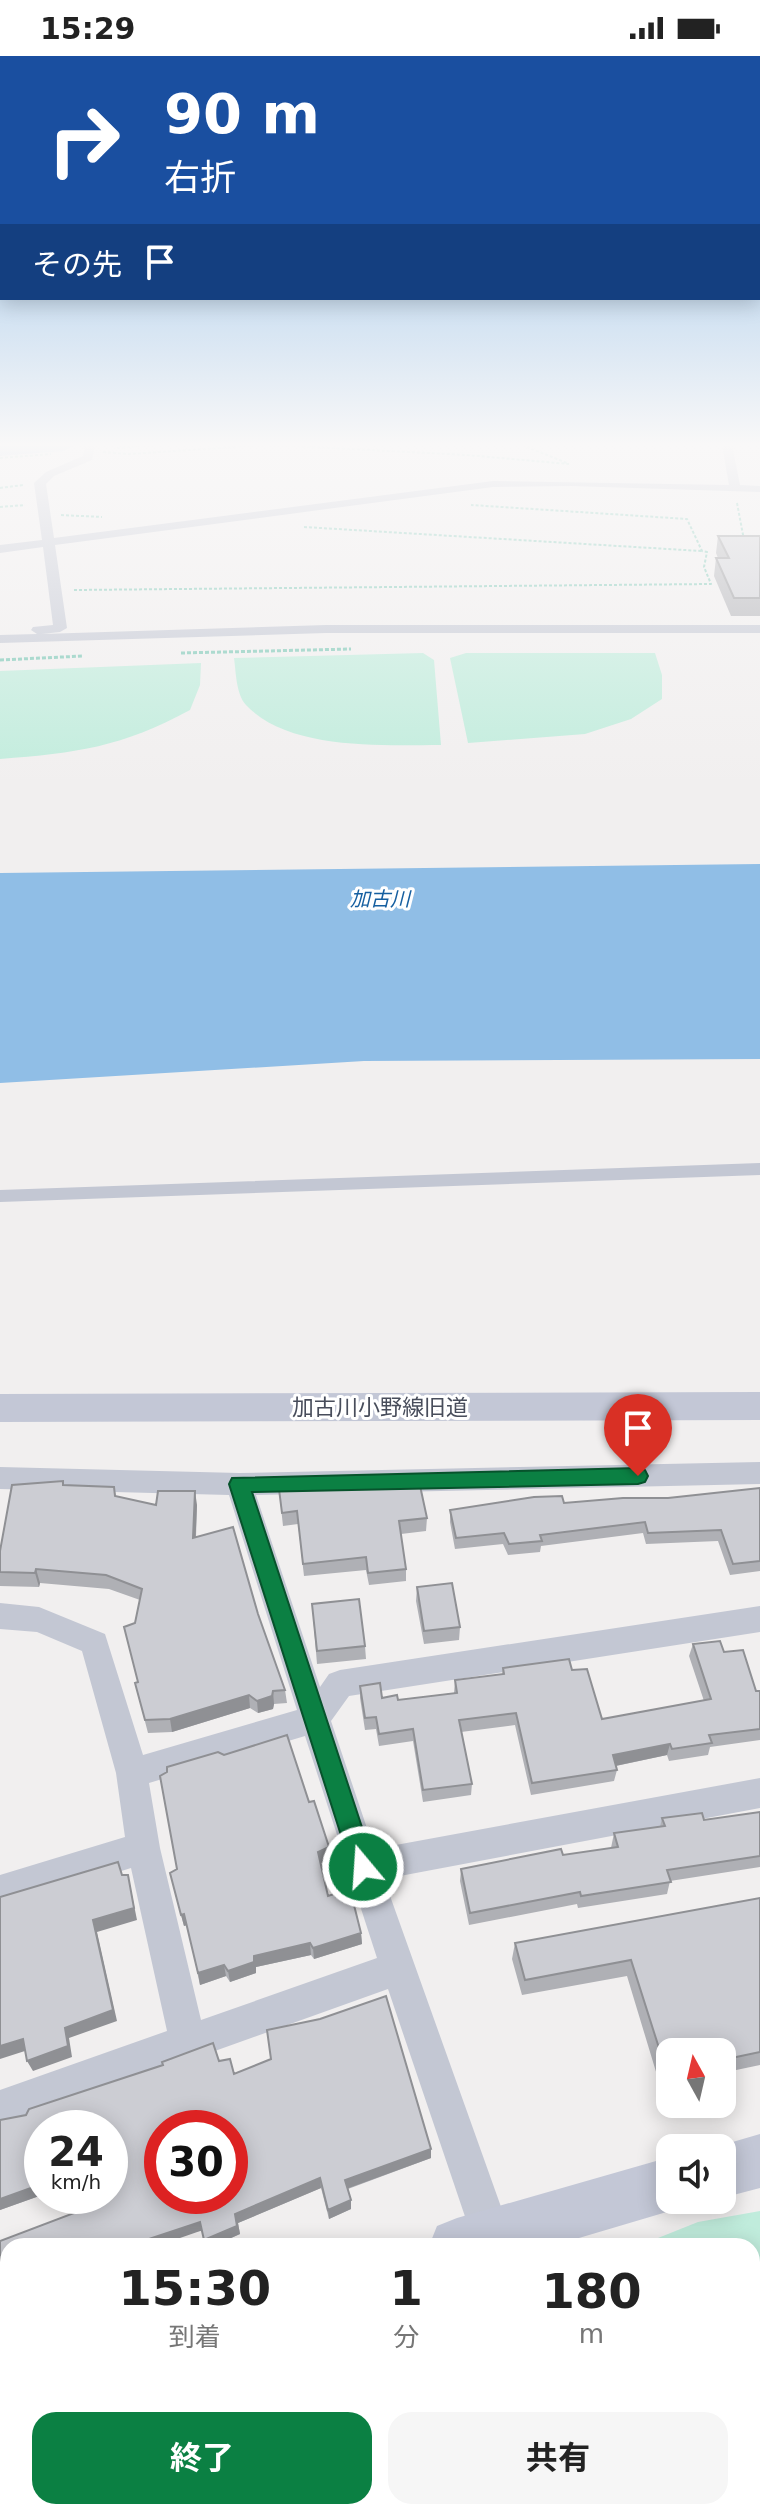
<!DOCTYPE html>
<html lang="ja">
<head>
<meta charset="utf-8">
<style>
	:root { --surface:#fff; --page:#f6f6f6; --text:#222; --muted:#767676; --accent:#0b8043 }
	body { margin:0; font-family:"DejaVu Sans","Noto Sans JP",sans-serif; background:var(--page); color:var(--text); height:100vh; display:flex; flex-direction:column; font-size:30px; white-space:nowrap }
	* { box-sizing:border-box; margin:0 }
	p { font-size:26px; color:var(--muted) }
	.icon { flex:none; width:44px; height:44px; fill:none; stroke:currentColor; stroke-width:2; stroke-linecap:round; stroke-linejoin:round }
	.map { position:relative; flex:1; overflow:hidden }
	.panel { position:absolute; left:0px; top:2182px; width:760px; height:282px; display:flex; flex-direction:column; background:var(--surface); border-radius:24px 24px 0 0; box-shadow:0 4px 20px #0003 }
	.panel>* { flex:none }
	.hud { position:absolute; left:0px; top:0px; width:760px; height:244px; box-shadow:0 4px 20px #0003; background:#1a4fa0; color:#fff; overflow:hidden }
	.needle { width:52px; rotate:352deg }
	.fabs { position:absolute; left:656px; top:1982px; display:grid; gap:16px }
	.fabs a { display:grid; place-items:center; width:80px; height:80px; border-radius:16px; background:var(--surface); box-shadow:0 4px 20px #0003; font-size:40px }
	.speed { position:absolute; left:24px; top:2054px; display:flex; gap:16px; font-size:40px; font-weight:700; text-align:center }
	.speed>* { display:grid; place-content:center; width:104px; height:104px; border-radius:50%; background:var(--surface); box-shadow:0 4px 20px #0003; line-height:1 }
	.speed small { font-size:20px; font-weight:400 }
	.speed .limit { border:12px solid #d22; background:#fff; color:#111 }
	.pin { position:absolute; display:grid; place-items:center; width:68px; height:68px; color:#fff; margin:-82px -34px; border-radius:50% 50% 50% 0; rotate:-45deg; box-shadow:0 0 8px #0007 }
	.pin .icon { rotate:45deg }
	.me { position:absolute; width:88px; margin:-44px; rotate:342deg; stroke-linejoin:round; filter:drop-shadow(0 0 6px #0008) }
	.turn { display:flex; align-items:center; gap:28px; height:168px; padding:0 32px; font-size:36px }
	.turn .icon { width:104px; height:104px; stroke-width:2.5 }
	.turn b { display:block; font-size:56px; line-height:68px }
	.then { display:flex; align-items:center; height:76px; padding:0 32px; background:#0003; gap:16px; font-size:30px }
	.eta { display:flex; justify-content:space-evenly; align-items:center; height:136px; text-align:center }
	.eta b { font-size:48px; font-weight:700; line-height:56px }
	.action { display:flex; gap:16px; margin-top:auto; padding:16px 32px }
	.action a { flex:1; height:92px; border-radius:24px; background:var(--accent); color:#fff; font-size:32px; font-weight:700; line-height:92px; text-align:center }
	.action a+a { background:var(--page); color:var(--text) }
	.status { display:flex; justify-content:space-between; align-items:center; height:56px; padding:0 40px; background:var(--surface); direction:ltr }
	.status svg { height:22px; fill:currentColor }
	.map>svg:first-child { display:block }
	.green { fill:#c0ecdc }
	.water { fill:#90bee6 }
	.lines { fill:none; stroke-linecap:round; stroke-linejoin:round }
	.river { fill:#90bee6; fill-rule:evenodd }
	.path-far1 { stroke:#7bc7b5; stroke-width:2; stroke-dasharray:3 2; stroke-linecap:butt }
	.path { stroke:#7bc7b5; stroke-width:3; stroke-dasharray:4 2; stroke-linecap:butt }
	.lane { stroke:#c3c7d3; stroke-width:12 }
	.street { fill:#c3c7d3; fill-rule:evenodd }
	.secondary { fill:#c3c7d6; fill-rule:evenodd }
	.wall { fill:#afb0b5 }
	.shaded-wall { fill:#8f9094 }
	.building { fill:#cccdd3; stroke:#8f9094; stroke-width:2; fill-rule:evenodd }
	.route { fill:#0b8043; stroke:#07532c; stroke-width:2 }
	.labels { text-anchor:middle; stroke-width:6; stroke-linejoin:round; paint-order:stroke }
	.far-water-label { font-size:20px; font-style:italic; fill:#165fa0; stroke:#fff }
	.street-label { font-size:22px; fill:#484d5b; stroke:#fff }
</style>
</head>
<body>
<div class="status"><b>15:29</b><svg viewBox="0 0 49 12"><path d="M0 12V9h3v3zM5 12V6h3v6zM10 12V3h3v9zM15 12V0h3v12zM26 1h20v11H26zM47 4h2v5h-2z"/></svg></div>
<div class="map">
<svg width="760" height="2463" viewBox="0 0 760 2463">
	<rect width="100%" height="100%" fill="#f1efef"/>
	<path class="green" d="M423 597 434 604 441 689C384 689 289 695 246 649 236 638 236 616 234 602Z
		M466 597H655L662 619V643L631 663 585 678 468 687 450 602Z
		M201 607 200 629 190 654C122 691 77 697 0 703V615Z
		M760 2155V2429L752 2441V2190H638L698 2166Z"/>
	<path class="water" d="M760 808V1003L364 1005 0 1027V817Z"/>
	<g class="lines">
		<path class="river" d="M0 389H74L64 395 0 400Z"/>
		<path class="path-far1" d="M272 389 467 399 569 408
			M522 389 567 407
			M117 392 150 389
			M103 396 129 398 265 389
			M0 402 51 398
			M0 432 23 429
			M737 447 744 484
			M0 451 25 449
			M61 459 102 461
			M304 471 701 495
			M74 534 711 528 704 511 707 496 702 495 687 463 471 449"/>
		<path class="path" d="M181 597 351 593
			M0 604 83 600"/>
		<path class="lane" d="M0 1140 760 1113"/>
		<path class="street" d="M85 389H95L92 404 54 420 46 428 54 482 493 425 729 429 722 389H732L740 429 760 430V436L571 430 493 431 55 489 67 572 60 576 42 578 326 569H760V577H326L0 587V579L37 578 31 574 33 571 53 569 43 491 0 497V489L42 484 34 427 46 416 83 400Z
			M760 1406V1428L256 1439 320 1631 329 1618 340 1614 760 1550V1576L349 1640 331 1665 374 1793 760 1722V1752L384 1823 515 2190H475L388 1933 0 2072V2034L167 1975 131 1812 0 1853V1819L125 1781 116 1717 82 1595 37 1576 0 1573V1547L39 1551 105 1578 143 1699 297 1654 229 1439 0 1433V1411L239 1417ZM305 1680 377 1902 201 1964 160 1792 149 1727Z
			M162 2456H206L207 2463H163Z
			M544 2456H635L638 2463H541Z"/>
		<path class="secondary" d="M760 1336V1364L0 1366V1338Z
			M760 2078V2132L722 2142V2092H712Z
			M670 2101V2144H691L670 2155 552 2190H429L437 2170 457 2162Z
			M8 2325V2385L0 2388V2328Z"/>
	</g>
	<path class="wall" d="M718 480H760V560H731L714 520 716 502H718L716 497Z
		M63 1425 64 1429 114 1431 116 1440 156 1449H197L196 1481 258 1558 285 1634 287 1647 274 1648 273 1653 258 1657 250 1652 172 1676 148 1677 135 1627 138 1626 135 1567 140 1544 109 1533 40 1527 39 1531 0 1530V1495Z
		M760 1432V1515L730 1519 718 1485 646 1488 643 1477 541 1490 540 1496 508 1499 503 1488 455 1493 450 1466V1454L668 1442Z
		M279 1433 427 1462 426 1475 401 1478 406 1513V1525L369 1529 366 1514 304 1520 298 1468 283 1470Z
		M417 1531 460 1571 459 1584 424 1588 416 1545Z
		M312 1548 365 1590 366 1603 317 1608Z
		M693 1588 724 1596 756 1635H760V1684L710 1691 708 1699 669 1705 667 1699 616 1710 617 1714 614 1725 531 1739 515 1669 461 1676 472 1728 471 1739 423 1746 413 1685 379 1690 376 1673 365 1674 360 1642V1630L382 1642 398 1644 454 1637 455 1624 502 1618 503 1612 572 1614 602 1663 704 1645 689 1600Z
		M309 1746 330 1803 321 1807 328 1840 361 1877 362 1888 314 1903 311 1899 256 1911V1917L230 1926 226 1920 200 1929 187 1869 184 1870 170 1817Z
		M760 1756V1811L670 1825 667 1838 578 1852 577 1848 469 1869 460 1825 461 1813 611 1792 614 1777 660 1771 662 1762 704 1764Z
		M760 1842V2009L722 2017V1996H670V2027L660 2029 627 1920 522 1939 512 1903 515 1887Z
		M219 2005 234 2018 431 2102 348 2133 351 2144V2153L329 2163 321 2132 238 2167 240 2178 213 2190H206L202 2175 0 2185 90 2151 110 2140 42 2072V2139L0 2154V2064L26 2059Z"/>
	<path class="shaded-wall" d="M195 1435 197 1449 195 1495 193 1482Z
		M36 1513 40 1527 39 1531 35 1517Z
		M273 1635 274 1648 273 1653 258 1657 257 1645Z
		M249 1639 250 1652 172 1676 170 1663Z
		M670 1688 667 1699 610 1711 613 1699Z
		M329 1791 330 1803 319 1808 318 1796Z
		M128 1819 137 1864 97 1876 117 1965 69 1982 72 2001 33 2015 27 2005 65 1972 93 1864Z
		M184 1858 187 1869 184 1870 181 1859Z
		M361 1877 362 1888 314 1903 313 1892Z
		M310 1887 311 1899 256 1911V1917L230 1926 228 1915 254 1900Z
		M224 1909 226 1920 200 1929 198 1917Z
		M23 1983 28 1994 0 2003V1990Z
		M431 2093V2102L346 2133 345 2124Z
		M320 2122 321 2132 238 2167 240 2178 213 2190H206L204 2184 235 2158Z
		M42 2128V2139L0 2154V2143Z
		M351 2144V2153L329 2163 328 2154Z
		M200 2166 203 2174 157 2190H128Z
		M8 2243V2273L0 2276V2267Z
		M143 2456H157L145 2463H131Z
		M220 2456H230L232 2458 215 2463 212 2458Z"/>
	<path class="building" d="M718 480H760V542H734L716 502H729Z
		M63 1425V1429L114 1431 115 1440 156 1449 158 1435H195L193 1482 233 1471 258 1558 285 1634 273 1635 272 1640 257 1645 249 1639 170 1663 145 1664 135 1627 138 1626 124 1571 135 1567 142 1533 106 1519 36 1513 35 1517 0 1516V1495L12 1429Z
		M419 1425 427 1462 399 1465 406 1513 368 1517 366 1501 303 1508 297 1455 282 1457 279 1433Z
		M760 1432V1505L733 1508 721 1474 648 1477 645 1466 540 1479 542 1485 509 1488 504 1477 456 1482 450 1454 534 1441 562 1440 564 1447 623 1442H668Z
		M452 1527 460 1571 424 1575 417 1531Z
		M359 1543 365 1590 317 1595 312 1548Z
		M720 1585 724 1596 743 1594 756 1635H760V1673L709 1679 712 1687 672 1693 670 1688 613 1699 617 1714 532 1727 516 1657 459 1664 472 1728 423 1734 413 1673 379 1678 376 1661 365 1662 360 1630 380 1627 382 1642 397 1639 398 1644 457 1637 455 1624 504 1618 503 1612 569 1603 572 1614 587 1613 602 1663 711 1643 693 1588Z
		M287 1679 309 1746 314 1745 329 1791 318 1796 328 1840 350 1833 361 1877 313 1892 310 1887 254 1900V1906L228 1915 224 1909 198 1917 184 1858 181 1859 170 1817 177 1813 160 1720 167 1716V1711L218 1696 224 1699Z
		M760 1756V1800L667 1814 671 1826 581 1840 580 1836 470 1857 461 1813 561 1793 563 1799 618 1791 614 1777 665 1770 662 1762 702 1757 704 1764Z
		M118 1806 122 1819H128L134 1852 93 1864 113 1954 65 1972 68 1990 27 2005 23 1983 0 1990V1841Z
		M760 1842V1996L722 2004V1996H670V2014H666L631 1904 525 1924 515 1887Z
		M386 1940 431 2093 345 2124 351 2144 328 2154 320 2122 235 2158 237 2170 204 2184 200 2166 128 2190H8V2243L6 2265 0 2267V2185L90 2151 86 2140H110V2072H42V2128L0 2143V2064L26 2059 29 2053 163 2009 162 2006 213 1987 219 2005 230 2003 234 2018 271 2003 267 1974 320 1963ZM162 2072H230V2140H162Z
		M8 2450V2456H143L131 2463H0V2453Z
		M229 2456H479L481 2463H231Z"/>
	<linearGradient id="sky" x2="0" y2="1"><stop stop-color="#85b8e7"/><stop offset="0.53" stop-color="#f9f8f8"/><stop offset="1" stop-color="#f9f8f8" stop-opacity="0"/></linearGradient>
	<rect width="760" height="734" fill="url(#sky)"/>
	<path class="route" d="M638 1412 645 1414 648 1420 645 1426 638 1428 252 1436 375 1811 372 1820 363 1824 354 1820 229 1428 232 1422Z"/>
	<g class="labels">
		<g class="far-water-label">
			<text x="380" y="850">加古川</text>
		</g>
		<g class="street-label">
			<text x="380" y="1359">加古川小野線旧道</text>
		</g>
	</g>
</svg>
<div class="fabs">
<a><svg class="needle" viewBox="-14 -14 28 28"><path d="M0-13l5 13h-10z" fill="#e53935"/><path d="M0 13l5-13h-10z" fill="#767676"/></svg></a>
<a><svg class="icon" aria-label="sound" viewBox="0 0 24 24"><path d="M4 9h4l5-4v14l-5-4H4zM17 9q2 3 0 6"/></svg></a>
</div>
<div class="speed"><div>24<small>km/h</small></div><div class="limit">30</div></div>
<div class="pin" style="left:638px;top:1420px;background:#d93025"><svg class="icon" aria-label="arrive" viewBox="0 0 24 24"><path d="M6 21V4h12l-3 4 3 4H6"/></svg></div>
<svg class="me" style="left:363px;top:1811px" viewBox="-20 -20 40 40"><circle r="17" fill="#0b8043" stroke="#fff" stroke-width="3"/><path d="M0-11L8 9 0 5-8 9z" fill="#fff"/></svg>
<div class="hud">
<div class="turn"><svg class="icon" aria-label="right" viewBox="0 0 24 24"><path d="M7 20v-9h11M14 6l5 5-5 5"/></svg><div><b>90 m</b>右折</div></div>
<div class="then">その先<svg class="icon" aria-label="arrive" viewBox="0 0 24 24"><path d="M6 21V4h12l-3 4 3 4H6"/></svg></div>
</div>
<section class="panel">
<div class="eta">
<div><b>15:30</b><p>到着</p></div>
<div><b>1</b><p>分</p></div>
<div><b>180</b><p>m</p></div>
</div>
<div class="action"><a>終了</a><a>共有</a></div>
</section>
</div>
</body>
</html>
